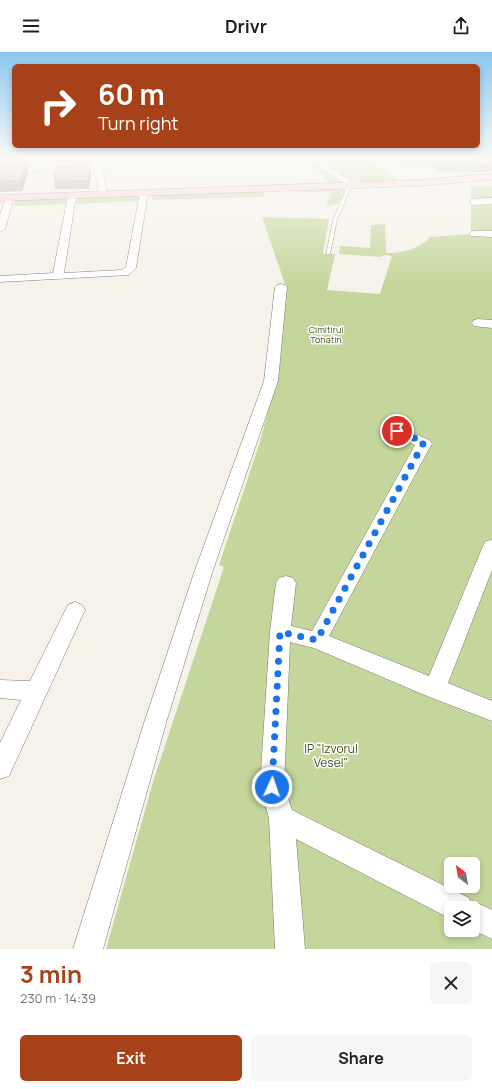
<!DOCTYPE html>
<html lang="en">
<head>
<meta charset="utf-8">
<style>
	:root { --surface:#fff; --page:#f6f6f6; --text:#202124; --muted:#757577; --accent:#a74119 }
	body { margin:0; font-family:Manrope,sans-serif; background:var(--page); color:var(--text); height:100vh; display:flex; flex-direction:column; font-size:15px; white-space:nowrap }
	* { box-sizing:border-box; margin:0 }
	p { font-size:13px; color:var(--muted) }
	.icon { flex:none; width:22px; height:22px; fill:none; stroke:currentColor; stroke-width:2; stroke-linecap:round; stroke-linejoin:round }
	.map { position:relative; height:897px; overflow:hidden }
	.side { display:flex; flex-direction:column; background:var(--surface); flex:1 }
	.side>* { flex:none }
	.banner { position:absolute; left:12px; top:12px; width:468px; height:84px; border-radius:6px; box-shadow:0 2px 6px #0003; background:#a74119; color:#fff; overflow:hidden }
	.needle { width:26px; rotate:329deg }
	.controls { position:absolute; left:444px; top:805px; display:grid; gap:8px }
	.controls a { display:grid; place-items:center; width:36px; height:36px; border-radius:6px; background:var(--surface); box-shadow:0 2px 6px #0003; font-size:20px }
	.pin { position:absolute; display:grid; place-items:center; width:34px; height:34px; color:#fff; margin:-17px; border:2px solid #fff; border-radius:50%; box-shadow:0 1px 4px #0007 }
	.me { position:absolute; width:44px; margin:-22px; rotate:3deg; stroke-linejoin:round; filter:drop-shadow(0 0 3px #0008) }
	.turn { display:flex; align-items:center; gap:14px; height:84px; padding:0 20px; font-size:18px }
	.turn .icon { width:52px; height:52px; stroke-width:2.5 }
	.turn b { display:block; font-size:28px; line-height:34px }
	.round { display:grid; place-items:center; flex:none; width:42px; height:42px; border-radius:6px; background:var(--page) }
	.overview { display:flex; align-items:center; justify-content:space-between; height:68px; padding:0 20px }
	h1 { font-size:24px; font-weight:700; line-height:30px; color:var(--accent) }
	.cta { display:flex; gap:8px; margin-top:auto; padding:8px 20px }
	.cta a { flex:1; height:46px; border-radius:6px; background:var(--accent); color:#fff; font-size:16px; font-weight:700; line-height:46px; text-align:center }
	.cta a+a { background:var(--page); color:var(--text) }
	header { display:flex; justify-content:space-between; align-items:center; height:52px; padding:0 20px; background:var(--surface); font-size:18px; font-weight:700 }
	.map>svg:first-child { display:block }
	.green { fill:#c4d69b; fill-rule:evenodd }
	.lines { fill:none; stroke-linecap:round; stroke-linejoin:round }
	.lane-casing { stroke:#7d7971; stroke-width:1 }
	.street-casing { stroke:#7d7971; stroke-width:1 }
	.secondary-casing { stroke:#7d7971; stroke-width:1 }
	.lane { fill:#fff; fill-rule:evenodd }
	.street { fill:#fff; fill-rule:evenodd }
	.secondary { fill:#f9cfd3; fill-rule:evenodd }
	.wall { fill:#a19ca2 }
	.shaded-wall { fill:#837f84 }
	.building { fill:#bbb5bc; stroke:#837f84 }
	.route { stroke:#1a73e8; stroke-width:7; stroke-dasharray:0 12.6 }
	.labels { text-anchor:middle; stroke-width:3; stroke-linejoin:round; paint-order:stroke }
	.far-park-label { font-size:9px; fill:#424f1c; stroke:#fff }
	.near-park-label { font-size:12px; fill:#424f1c; stroke:#fff }
</style>
</head>
<body>
<header><svg class="icon" aria-label="menu" viewBox="0 0 24 24"><path d="M4 6h16M4 12h16M4 18h16"/></svg>Drivr<svg class="icon" aria-label="share" viewBox="0 0 24 24"><path d="M12 15V3M7 8l5-5 5 5M5 13v7h14v-7"/></svg></header>
<div class="map">
<svg width="492" height="897" viewBox="0 0 492 897">
	<rect width="100%" height="100%" fill="#f6f1e9"/>
	<path class="green" d="M302 108H309L343 128V130L335 133 111 141 106 139V138H139L328 130 325 126V124Z
		M314 108H371L398 128 437 126 436 128 369 131C348 129 332 118 314 108Z
		M492 134V897H106L153 730 224 515 219 513 260 390 274 336 286 235 262 165 329 167 323 202H335L327 238 380 242 392 204 385 203 380 205 339 202 340 194 370 196 371 173 385 172 386 201C400 202 422 196 430 185L471 182V135ZM451 812H473V834H451ZM451 856H473V878H451Z
		M295 136H343L345 138V141L338 152 326 155 332 140H296Z
		M267 137 263 145 152 148V142Z
		M139 142V149L76 152 77 145Z
		M68 145 67 152 14 154 16 147Z"/>
	<g class="lines">
		<g class="lane-casing">
			<path id="lane" d="M350 132 352 133 337 168 330 202 326 203 333 168 348 133Z"/>
		</g>
		<g class="street-casing">
			<path id="street" d="M88 108H96L100 111 142 108H168L164 110 102 116 107 143 103 146 99 143 94 115Z
				M307 108H316L358 133 357 135H351Z
				M41 115 45 117 44 119 0 120V116Z
				M144 138 148 141 136 216 129 223 0 230V224L53 221 68 144 72 141 76 144 64 221 122 218 126 215 140 141Z
				M10 143 14 146 5 177 0 180V163L6 146Z
				M492 146V152L473 153 469 150 473 147Z
				M474 179H492V185L471 184 469 182 471 180Z
				M281 232 285 233 287 235 278 329 212 521 166 671 103 897H73L144 671 194 521 264 329 275 235 277 233Z
				M478 267 492 268V276L474 274 472 271 474 268Z
				M397 374 429 388 432 391 329 584 429 624 483 494 486 489 492 488V518L448 631 492 649V669L427 644 314 596 290 590 284 735 292 758 469 846 470 850 473 849 492 858V887L473 878V856H451V867L296 787 305 897H275L269 766 260 735 270 580 276 531 279 526 286 524 293 526 296 531 291 574 312 579 415 393 392 382 389 379 392 376Z
				M75 550 82 553 85 558 9 724 0 727V691L21 648 0 646V628L30 629 68 553Z"/>
		</g>
		<g class="secondary-casing">
			<path id="secondary" d="M492 122V128L418 134 0 149V143L418 128Z"/>
		</g>
		<use href="#lane" class="lane"/>
		<use href="#street" class="street"/>
		<use href="#secondary" class="secondary"/>
	</g>
	<path class="wall" d="M394 108H492V119L475 120 437 119 425 111 401 112Z
		M27 112 28 121 22 139 0 140V113Z
		M90 114 91 123 89 137H55L54 128Z"/>
	<path class="shaded-wall" d="M402 108H426L425 111 401 112Z
		M492 111V119L475 120 476 113Z
		M27 112 28 121 22 139 20 129Z
		M90 114 91 123 89 137 88 129Z"/>
	<path class="building" d="M433 108H492V111L476 113 438 112Z
		M27 112 20 129 0 130V113Z
		M90 114 88 129 54 128 57 115Z"/>
	<linearGradient id="sky" x2="0" y2="1"><stop stop-color="#8ac7f0"/><stop offset="0.46" stop-color="#fbf9f5"/><stop offset="1" stop-color="#fbf9f5" stop-opacity="0"/></linearGradient>
	<rect width="492" height="233" fill="url(#sky)"/>
	<g class="lines">
		<path class="route" d="M272 735 280 580 317 588 424 390 397 379"/>
	</g>
	<g class="labels">
		<g class="far-park-label">
			<text x="326" y="281">Cimitirul<tspan x="326" dy="10">Tohatin</tspan></text>
		</g>
		<g class="near-park-label">
			<text x="331" y="701">IP "Izvorul<tspan x="331" dy="14">Vesel"</tspan></text>
		</g>
	</g>
</svg>
<div class="controls">
<a><svg class="needle" viewBox="-14 -14 28 28"><path d="M0-13l5 13h-10z" fill="#e53935"/><path d="M0 13l5-13h-10z" fill="#757577"/></svg></a>
<a><svg class="icon" aria-label="layers" viewBox="0 0 24 24"><path d="M12 4l9 5-9 5-9-5zM3 14l9 5 9-5"/></svg></a>
</div>
<div class="pin" style="left:397px;top:379px;background:#d93025"><svg class="icon" aria-label="arrive" viewBox="0 0 24 24"><path d="M6 21V4h12l-3 4 3 4H6"/></svg></div>
<svg class="me" style="left:272px;top:735px" viewBox="-20 -20 40 40"><circle r="17" fill="#1a73e8" stroke="#fff" stroke-width="3"/><path d="M0-11L8 9 0 5-8 9z" fill="#fff"/></svg>
<div class="banner">
<div class="turn"><svg class="icon" aria-label="right" viewBox="0 0 24 24"><path d="M7 20v-9h11M14 6l5 5-5 5"/></svg><div><b>60 m</b>Turn right</div></div>
</div>
</div>
<section class="side">
<div class="overview"><div><h1>3 min</h1><p>230 m · 14:39</p></div><a class="round"><svg class="icon" aria-label="close" viewBox="0 0 24 24"><path d="M6 6l12 12M18 6L6 18"/></svg></a></div>
<div class="cta"><a>Exit</a><a>Share</a></div>
</section>
</body>
</html>
